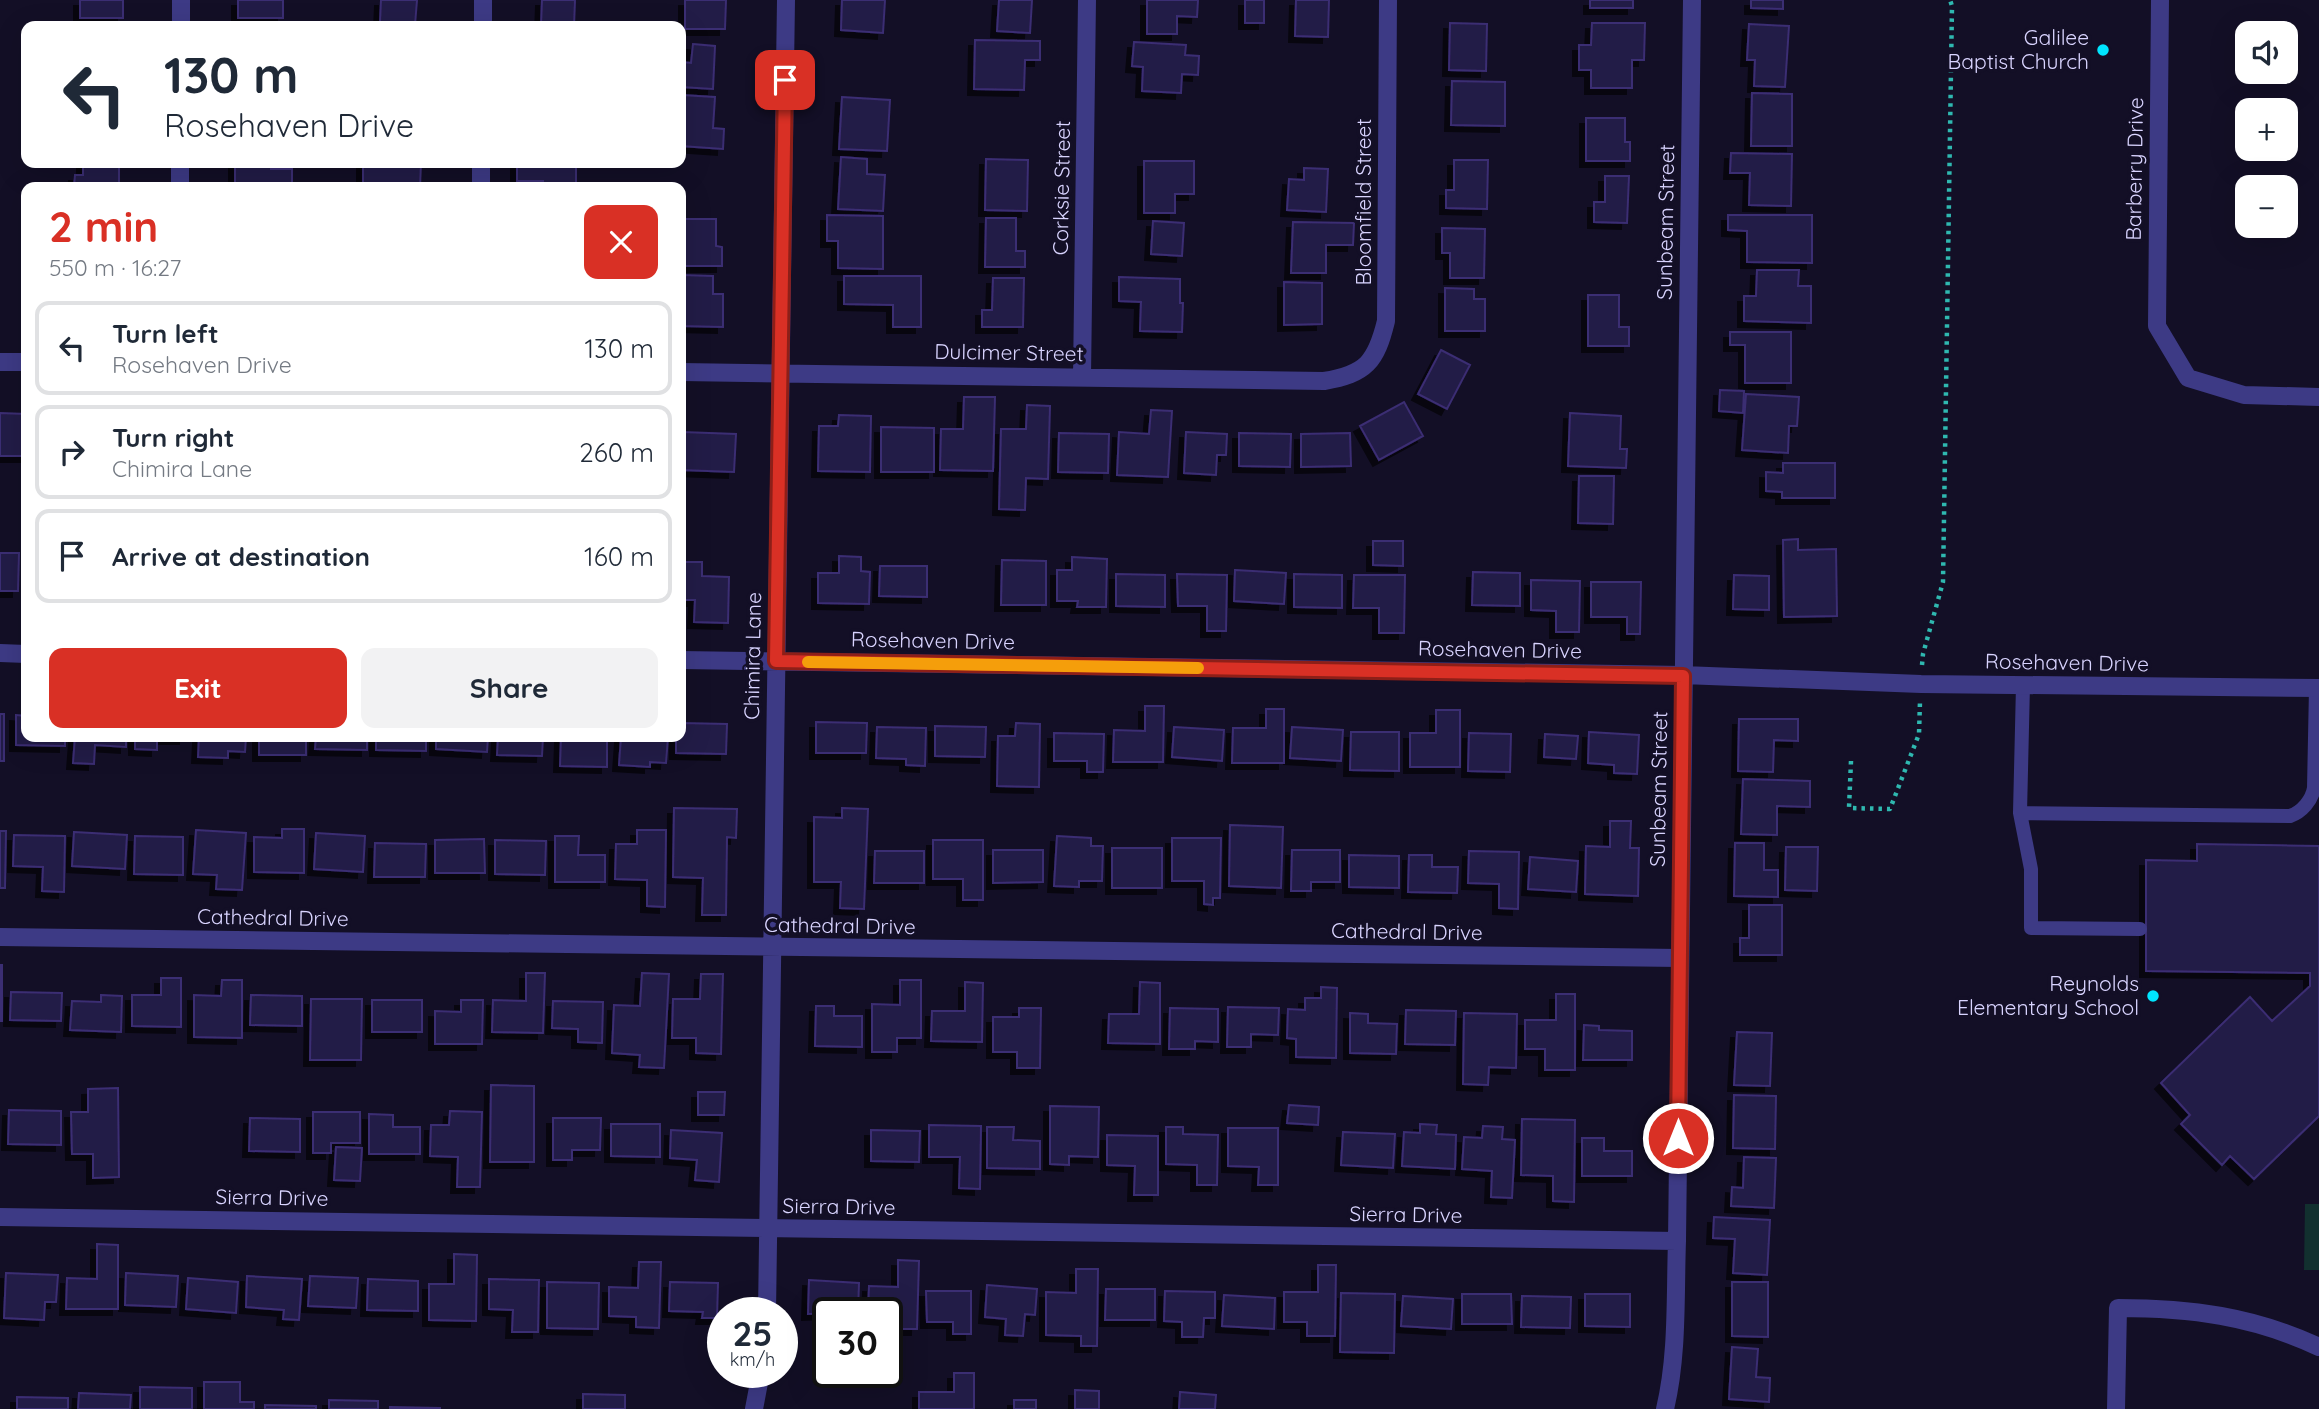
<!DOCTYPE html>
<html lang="en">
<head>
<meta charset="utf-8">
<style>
	:root { --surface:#fff; --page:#f2f2f3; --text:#1f2937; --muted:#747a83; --line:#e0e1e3; --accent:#d93025 }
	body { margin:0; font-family:Quicksand,sans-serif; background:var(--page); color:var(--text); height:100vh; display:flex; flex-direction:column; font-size:26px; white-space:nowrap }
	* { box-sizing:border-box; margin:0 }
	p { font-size:23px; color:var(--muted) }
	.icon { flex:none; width:38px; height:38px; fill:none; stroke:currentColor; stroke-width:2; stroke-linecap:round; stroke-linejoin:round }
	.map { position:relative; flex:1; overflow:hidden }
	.drawer { position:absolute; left:21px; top:182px; width:665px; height:560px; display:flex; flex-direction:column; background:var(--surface); border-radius:14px; box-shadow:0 7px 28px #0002 }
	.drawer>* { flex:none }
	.top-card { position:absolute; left:21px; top:21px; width:665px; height:147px; border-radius:14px; box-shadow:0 7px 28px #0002; background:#fff; color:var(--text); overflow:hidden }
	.controls { position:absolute; left:2235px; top:21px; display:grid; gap:14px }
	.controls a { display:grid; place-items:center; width:63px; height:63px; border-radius:14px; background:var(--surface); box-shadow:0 7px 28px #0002; font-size:35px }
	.speed { position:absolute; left:707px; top:1297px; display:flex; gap:14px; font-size:35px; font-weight:700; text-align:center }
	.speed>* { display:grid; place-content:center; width:91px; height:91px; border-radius:50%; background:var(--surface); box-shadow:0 7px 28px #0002; line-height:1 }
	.speed small { font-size:18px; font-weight:400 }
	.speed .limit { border:4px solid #111; border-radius:10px; background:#fff; color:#111 }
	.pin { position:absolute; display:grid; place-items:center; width:60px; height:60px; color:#fff; margin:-30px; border-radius:14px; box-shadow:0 4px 10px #0006 }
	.me { position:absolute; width:77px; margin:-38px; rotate:0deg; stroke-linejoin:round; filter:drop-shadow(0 0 5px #0008) }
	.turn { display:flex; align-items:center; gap:24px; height:147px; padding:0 28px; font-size:32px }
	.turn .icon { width:91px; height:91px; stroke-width:2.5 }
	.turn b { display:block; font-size:49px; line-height:60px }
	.round { display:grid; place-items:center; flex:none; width:74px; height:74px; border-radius:14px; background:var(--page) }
	.head { display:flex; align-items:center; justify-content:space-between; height:119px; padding:0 28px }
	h1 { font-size:42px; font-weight:800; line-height:52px; color:var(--accent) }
	.button { display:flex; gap:14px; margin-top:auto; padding:14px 28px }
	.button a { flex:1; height:80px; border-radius:14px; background:var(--accent); color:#fff; font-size:28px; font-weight:800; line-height:80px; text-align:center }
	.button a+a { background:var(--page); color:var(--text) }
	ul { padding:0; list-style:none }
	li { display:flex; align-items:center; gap:21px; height:94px; margin:0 14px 10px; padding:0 14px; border:4px solid var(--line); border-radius:14px }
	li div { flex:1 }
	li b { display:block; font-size:26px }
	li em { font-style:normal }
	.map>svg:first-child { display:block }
	.green { fill:#12302f }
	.building { fill:#241b47; stroke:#3b2d73; stroke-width:2; filter:url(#shadow) }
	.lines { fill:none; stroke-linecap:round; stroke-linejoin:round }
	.path { stroke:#2fb8b0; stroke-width:4.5; stroke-dasharray:3.5 5; stroke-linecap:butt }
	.lane { stroke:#3d3a85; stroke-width:14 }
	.street { stroke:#3d3a85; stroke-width:18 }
	.route-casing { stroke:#8d1f18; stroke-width:18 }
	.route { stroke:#d93025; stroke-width:12 }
	.slow { stroke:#f59e0b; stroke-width:12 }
	.poi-dot { fill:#00e5ff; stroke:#130f26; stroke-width:2.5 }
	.labels { text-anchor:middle; stroke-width:7; stroke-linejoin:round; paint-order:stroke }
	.poi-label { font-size:21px; fill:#d9d4ff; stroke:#130f26; text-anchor:end }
	.street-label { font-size:21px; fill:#d9d4ff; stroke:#130f26 }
</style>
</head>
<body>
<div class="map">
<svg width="2319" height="1409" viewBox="0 0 2319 1409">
	<defs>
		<filter id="shadow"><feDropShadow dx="-6" dy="6" stdDeviation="0" flood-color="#0009"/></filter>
	</defs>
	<rect width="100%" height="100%" fill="#130f26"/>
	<path class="green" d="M2305 1204H2319V1270H2304Z"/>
	<path class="building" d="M80 0H123V18H80Z
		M238 0H283V18H238Z
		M381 0H417L415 25 380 22Z
		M542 0H575L574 26H541Z
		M685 0H726L725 29H685Z
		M842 0H885L883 33 841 30Z
		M999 0H1032L1030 33 997 31Z
		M1147 0H1198L1197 17 1177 16V34H1147Z
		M1245 0H1264V23H1245Z
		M1296 0H1329L1328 37 1295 36Z
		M1590 0H1633V8H1590Z
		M1751 0H1783V9L1751 8Z
		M1450 23 1487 24 1486 71 1449 70Z
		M1592 23H1645L1644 60H1632V88H1591V70H1579V45H1591Z
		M209 24 328 26H209Z
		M1749 24 1789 26 1785 87 1754 86 1755 60H1747Z
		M975 40 1040 41V60H1025L1024 90 974 89Z
		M1134 42 1186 45 1185 55 1199 56 1198 75 1182 74 1181 93 1142 91 1143 67 1132 66Z
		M693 44 715 46 713 89 681 87 682 62 691 63Z
		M1452 81 1505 82V126L1451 125Z
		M1752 93 1792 94V146H1751Z
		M681 95 715 97 713 128 724 129 723 149 681 146Z
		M842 97 890 100 887 151 839 149Z
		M1586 118H1625V142H1630V161H1586Z
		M1731 153 1792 154 1791 206 1749 205 1750 173H1730Z
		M841 157 867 159V174L885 175 883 211 838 209Z
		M986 159 1028 160 1027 211 985 210Z
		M1454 160H1488L1487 209 1446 208V190H1454Z
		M1144 161H1194V194H1175V213H1144Z
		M83 163H119V187H74L75 175H83Z
		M235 163H271V169H292V187H235Z
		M363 163H421L420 187H363Z
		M517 163H576V187H543V181H517Z
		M1304 168 1328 169 1326 212 1287 210 1289 179 1304 180Z
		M1605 176H1629L1627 223 1594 222V202H1605Z
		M827 215 883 216V269L838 268V241H827Z
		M1728 215H1812V263L1747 262V231L1728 230Z
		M986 218H1016V251H1025V267H985Z
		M683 219H716V246L722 247V266H683Z
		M1153 221 1184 223 1182 256 1151 254Z
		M1293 222 1354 223 1353 245H1326V273H1291Z
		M1442 228 1485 229 1484 278H1450V253H1442Z
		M1757 270H1799L1798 286H1811V323L1744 321V296H1756Z
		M681 275 713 276V294H723V327L681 326Z
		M844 276H921V327H893V305L844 304Z
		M1119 277 1180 279V303H1183L1182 332 1140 331 1141 302 1119 301Z
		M993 278H1024L1023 327H982V310H992Z
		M1284 282 1322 283V324L1284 325Z
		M1445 288 1474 289V299H1485V331H1445Z
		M1588 295H1619V327H1629V346H1588Z
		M1730 332H1791V383H1745V345H1730Z
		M1441 350 1470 365 1447 409 1418 394Z
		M1720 390 1744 391 1743 413 1719 411Z
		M1746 394 1799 397 1797 426H1789L1788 453 1742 450Z
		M964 397H995L993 471 940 470 941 429H963Z
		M1404 402 1423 436 1379 460 1360 426Z
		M1027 405 1050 406 1048 479 1026 478 1025 510 999 509 1001 429H1026Z
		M1151 410 1172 411 1168 477 1117 475 1119 432 1149 434Z
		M0 413 26 414V456H0Z
		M1570 413 1621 416 1620 449H1627L1626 468 1568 466Z
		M839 415 871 416 870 472 818 471 819 426H838Z
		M881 427 934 428V472H881Z
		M682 432 736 434 734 472 681 470Z
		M1186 432 1227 434 1226 455H1217L1216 475 1184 473Z
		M1059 433 1109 434 1108 473 1058 472Z
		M1239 433 1291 434 1290 467 1239 466Z
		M1350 433 1351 466 1301 467V434Z
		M1783 463H1835V498H1782V492L1766 491V472L1783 473Z
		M1579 476H1614L1613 524 1578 523Z
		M1798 539V550L1836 549 1837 616 1784 617 1783 540Z
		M1373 541H1403V566L1373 565Z
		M0 553H19L18 591H0Z
		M839 556 861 557V571L870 572 869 604 818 603V573H839Z
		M1072 557 1107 559 1106 607H1077L1078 601H1057V570H1072Z
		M1002 560 1046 561V605H1001Z
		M681 562H702V576L729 577 728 623 694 622 695 600H681Z
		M880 566H927V597L879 596Z
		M1235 570 1286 573 1284 604 1234 601Z
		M1473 572 1520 573V606L1472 605Z
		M1116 574 1165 575V607L1116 606Z
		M1177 574 1227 575 1226 631H1207V606H1178Z
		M1294 574 1342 575V608L1294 607Z
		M1354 575H1405L1404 633H1379V608H1353Z
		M1734 575 1769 576V610L1733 609Z
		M1531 580 1580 581 1579 632H1556V611L1531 610Z
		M1591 582H1641L1640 634H1627V617H1591Z
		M1145 706H1164L1163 762H1113L1114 730 1145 731Z
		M1266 709H1284V763H1232L1233 728H1266Z
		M1436 710H1460V767H1410V733H1436Z
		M0 714H4V761H0Z
		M16 715 26 716V737H65V746L16 745Z
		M1739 719H1798V741L1774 740 1773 772 1738 771Z
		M816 722 867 723 866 753H816Z
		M681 723 727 724 726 754 676 753V737H681Z
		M1016 723 1040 724 1039 787 997 786 998 736H1015Z
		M935 726 986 727 985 757 935 756Z
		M877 727 926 728 925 766 906 765V759L876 758Z
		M1174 727 1224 730 1222 761 1172 757Z
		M1292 727 1343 730 1341 761 1290 758Z
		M1351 732H1399V771L1350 770Z
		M1589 732 1639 735 1637 774 1614 773V765L1588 763Z
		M1054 733 1104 734 1103 772H1087V761H1054Z
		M1469 733 1511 734 1510 772 1468 771Z
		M1545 734 1578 736 1576 759 1544 757Z
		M75 737H126V747L95 745 94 764 73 763Z
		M135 737H185V738H157V750L135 749Z
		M199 737H246L245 752 228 751V758L198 757Z
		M259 737H306V755H259Z
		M316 737H367V750L315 749Z
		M376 737H426V751L376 750Z
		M436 737H488L487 752 436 749Z
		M498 737H543L542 756 497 755Z
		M561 737H607V767L560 766Z
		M621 737H668L666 763 650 762V767L619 765Z
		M1743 779 1810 781V807L1777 806V835L1741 834Z
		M674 808 737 809 736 838 727 837 726 915H702L703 878 673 877Z
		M842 808 868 809 864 909 840 908 841 882H814V817L842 818Z
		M1610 821H1631L1630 848H1639L1638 896 1585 894 1586 846 1610 847Z
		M1230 825 1283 827 1281 888 1229 886Z
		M282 829H304V873L254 872V837L282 838Z
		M196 830 246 833 242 890 216 889 217 875 193 874Z
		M637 830H666L665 907 647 906V880L615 879 616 844H637Z
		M0 831H6L5 888H0Z
		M74 832 127 835 125 869 72 866Z
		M316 833 365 836 363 872 314 869Z
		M14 835 65 836 64 892 42 891 43 867 13 866Z
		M135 836 183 837V875L134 874Z
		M555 836H579L578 855H605V882H555Z
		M1057 836 1091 838V846H1103L1102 881H1079V887L1054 886Z
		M1172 838H1221L1220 898H1213V905L1204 904V881H1172Z
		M484 839 485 873H435V840Z
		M495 840 546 841 545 875 495 874Z
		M933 840H983V900H963V879H933Z
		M375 843 426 844 425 877H374Z
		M1735 843H1764V870H1778V897L1734 896Z
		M2197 844 2319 846V1116L2254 1179 2230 1156 2222 1165 2181 1124 2190 1115 2161 1083 2250 997 2272 1021 2310 986V973L2146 971V860L2197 861Z
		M1786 847H1818L1817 891 1785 890Z
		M1112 848H1162V888H1112Z
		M993 850H1043V882L993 883Z
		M1292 850H1340V882H1311V891H1291Z
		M875 851H924V883H874Z
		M1469 851 1519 852 1518 909 1499 908V884L1468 883Z
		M1349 855 1399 856V888L1349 887Z
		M1409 855H1432V867H1458L1457 893 1408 892Z
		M1530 857 1578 861 1576 892 1528 889Z
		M1749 905H1782V955H1740V938H1749Z
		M0 965H2V1021H0Z
		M526 973H545L543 1033 492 1032 493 1000 526 1001Z
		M642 973 669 974 664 1068 639 1067 640 1055 612 1053 614 1005 640 1006Z
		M701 974H723L721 1054 696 1053V1038H672L673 999H700Z
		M161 978H181V1027L132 1026V995H161Z
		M222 980H242V1038L194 1037V995L221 996Z
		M900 980H921V1038H897V1052H872V1004L900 1005Z
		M965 982 983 983 982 1042 931 1041 932 1011H965Z
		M1140 982 1160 983V1044L1108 1043 1109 1014H1139Z
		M1321 987 1337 988 1336 1058 1296 1057V1039L1287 1038 1288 1009 1305 1010V998H1321Z
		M11 992 62 993 61 1021 10 1020Z
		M1556 994H1575V1070H1545V1049H1525V1020H1556Z
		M101 995 122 996 121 1032 70 1030 72 1001 101 1002Z
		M251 995 302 996V1026L250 1025Z
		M311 999H362L361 1060H310Z
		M372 1000H422V1032H372Z
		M461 1000H483L482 1044H435V1011L461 1012Z
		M553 1001 603 1002 602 1043 578 1042V1029L552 1028Z
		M816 1006H834V1016H862V1047L815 1046Z
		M1228 1007 1279 1008 1278 1035 1251 1034V1047H1227Z
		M1019 1008H1041L1040 1068H1017V1052H993V1017H1019Z
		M1170 1008 1218 1009V1042L1195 1041V1049H1169Z
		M1406 1010 1456 1011 1455 1045 1405 1044Z
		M1350 1013 1368 1014V1023L1397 1024 1396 1054 1350 1053Z
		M1464 1013 1517 1014 1516 1068 1489 1067 1488 1085 1463 1084Z
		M1584 1025 1599 1026V1030L1632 1031V1060H1583Z
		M1737 1032 1772 1033 1770 1086 1734 1085Z
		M491 1085 534 1086V1162H490Z
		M118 1088 119 1177 93 1178V1154H72L71 1112H88V1089Z
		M698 1092H725L724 1115H698Z
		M1734 1095 1776 1096 1775 1149 1733 1148Z
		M1289 1105 1319 1107 1318 1125 1287 1123Z
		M1050 1106 1099 1107 1098 1157 1069 1156V1165L1050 1164Z
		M9 1110 61 1111V1145L8 1144Z
		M450 1111 482 1112 480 1187H457L458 1157 430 1156 431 1125H449Z
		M313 1112H360V1143H331V1153H313Z
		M369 1114 393 1115V1127H420V1154H369Z
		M250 1118 300 1119V1152L249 1151Z
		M553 1118H601L600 1150H572V1160H553Z
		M1522 1119 1575 1120 1574 1202 1553 1201V1176L1521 1175Z
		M611 1124H660V1157L611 1156Z
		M1420 1124 1437 1125 1436 1134 1456 1135 1455 1169 1402 1166 1404 1132 1420 1133Z
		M929 1125 981 1126 980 1189 959 1188 960 1157H929Z
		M1483 1126 1503 1127 1502 1139 1515 1140 1512 1198 1491 1197 1492 1171 1462 1169 1464 1137 1482 1138Z
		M987 1127H1014L1013 1140 1040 1141V1169L987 1168Z
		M1166 1127H1183V1134L1218 1135 1217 1185H1197V1165L1166 1164Z
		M1228 1128H1278V1185H1258L1259 1167 1228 1166Z
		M671 1130 722 1133 719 1182 695 1180 697 1160 670 1158Z
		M871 1130 920 1131 919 1162 871 1161Z
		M1343 1132 1395 1134 1393 1168 1341 1165Z
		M1107 1135 1158 1136V1195H1134L1135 1166 1107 1165Z
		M1582 1138H1604V1151H1632V1176H1582Z
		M336 1147 362 1148 360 1181 334 1180Z
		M1744 1157 1776 1158 1774 1208 1731 1206 1732 1187 1743 1188Z
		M1714 1217 1770 1220 1767 1275 1733 1273 1735 1239 1713 1238Z
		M97 1244 118 1245V1309H66L67 1278 97 1279Z
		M454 1254 477 1255 476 1321 429 1320V1284H454Z
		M898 1260 919 1261 917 1329H897V1317H887V1312H868L869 1286 898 1287Z
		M639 1262H661L659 1328 636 1327V1317L609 1316V1287L638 1288Z
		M1318 1265H1336L1335 1336H1307V1322H1284V1292H1318Z
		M1076 1269H1098L1097 1346H1081V1336L1046 1335V1292L1076 1293Z
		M6 1273 58 1275 56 1302H45L44 1320 4 1318Z
		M126 1273 178 1276 176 1307 125 1305Z
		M247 1276 302 1279 299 1320 283 1319 284 1310 246 1307Z
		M310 1276 358 1278 356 1308 308 1306Z
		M188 1278 238 1282 236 1313 186 1309Z
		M368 1279 418 1281V1311L367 1310Z
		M489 1279 539 1280 538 1332H512L513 1310 489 1309Z
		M809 1280 859 1283 858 1312 808 1314Z
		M547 1282 599 1283 598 1329 547 1328Z
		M670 1282 718 1283 717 1318H702L703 1312 669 1311Z
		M1732 1282H1768V1337L1732 1336Z
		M987 1285 1037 1289 1035 1315 1025 1314 1023 1336 1005 1335 1006 1319 985 1317Z
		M1106 1289H1155V1320H1105Z
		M926 1291H971V1334H953V1322H927Z
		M1165 1291 1215 1292V1318H1204L1203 1337H1182V1322L1164 1321Z
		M1341 1293 1395 1294 1394 1353 1340 1352Z
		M1462 1294H1511L1512 1324H1462Z
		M1585 1294H1630V1327L1585 1326Z
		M1224 1295 1275 1298 1274 1329 1222 1326Z
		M1403 1296 1453 1299 1451 1329 1401 1326Z
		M1522 1296 1571 1297 1570 1328 1521 1327Z
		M1732 1347 1758 1349 1756 1377 1770 1378 1769 1402 1729 1399Z
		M954 1373H974V1409H919V1392H954Z
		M204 1382H240V1402H254V1409H204Z
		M140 1387 192 1388V1409H140Z
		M1075 1390 1099 1391V1409H1075Z
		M1180 1392 1216 1395 1215 1409H1179Z
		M79 1393 131 1395 130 1409H78Z
		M583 1394 625 1395V1409H583Z
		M17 1397 68 1398V1409H17Z
		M329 1400 378 1401V1409H329Z
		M1014 1400H1036V1409H1014Z
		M265 1405 316 1406V1409H265Z
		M390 1407 440 1408V1409H390Z"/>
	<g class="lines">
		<path class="path" d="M1922 665 1923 654 1943 582 1952 6 1950 0
			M1851 761 1849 808 1890 809 1919 734 1920 701"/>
		<path class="lane" d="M2023 685 2020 813 2031 869V928L2140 929
			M2020 813 2290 816C2302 812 2312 800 2314 788L2316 688"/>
		<path class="street" d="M2160 0 2157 326 2188 378 2244 395 2319 397
			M181 26V0
			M483 26V0
			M180 187V163
			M481 187V163
			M0 362H26
			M681 372 1324 381C1366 374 1376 362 1386 321L1388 0
			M1082 377 1087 0
			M0 653 26 654
			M681 660 1683 675 1921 684 2319 688
			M0 937 1679 958
			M0 1217 1677 1241
			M767 1312 786 0
			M754 1409 761 1372
			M1665 1409C1678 1355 1675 1296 1677 1241L1692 0
			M2116 1409 2118 1308C2190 1308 2253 1316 2319 1347"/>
	</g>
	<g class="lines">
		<g class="route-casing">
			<path id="route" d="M785 80 776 661 1683 676 1678 1138"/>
		</g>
		<use href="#route" class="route"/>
		<path class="slow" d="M808 662 1198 668"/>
	</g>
	<g class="poi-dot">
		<circle cx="2103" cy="50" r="7"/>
		<circle cx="2153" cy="996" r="7"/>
	</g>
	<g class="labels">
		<g class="poi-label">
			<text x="2089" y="45">Galilee<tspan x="2089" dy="24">Baptist Church</tspan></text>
			<text x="2139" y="991">Reynolds<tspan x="2139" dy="24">Elementary School</tspan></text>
		</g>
		<g class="street-label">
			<text transform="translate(2135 169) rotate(-89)" y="7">Barberry Drive</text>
			<text transform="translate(1062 188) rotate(-89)" y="7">Corksie Street</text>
			<text transform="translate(1364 202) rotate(-90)" y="7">Bloomfield Street</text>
			<text transform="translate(1666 222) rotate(-89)" y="7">Sunbeam Street</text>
			<text transform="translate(1009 353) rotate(1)" y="7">Dulcimer Street</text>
			<text transform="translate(933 641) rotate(1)" y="7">Rosehaven Drive</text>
			<text transform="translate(1500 650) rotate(1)" y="7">Rosehaven Drive</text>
			<text transform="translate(753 656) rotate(-89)" y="7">Chimira Lane</text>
			<text transform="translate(2067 663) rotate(1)" y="7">Rosehaven Drive</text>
			<text transform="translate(1659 789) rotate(-89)" y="7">Sunbeam Street</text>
			<text transform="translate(273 918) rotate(1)" y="7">Cathedral Drive</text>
			<text transform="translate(840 926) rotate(1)" y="7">Cathedral Drive</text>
			<text transform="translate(1407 932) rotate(1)" y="7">Cathedral Drive</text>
			<text transform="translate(272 1198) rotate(1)" y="7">Sierra Drive</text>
			<text transform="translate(839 1207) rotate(1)" y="7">Sierra Drive</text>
			<text transform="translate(1406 1215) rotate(1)" y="7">Sierra Drive</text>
		</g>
	</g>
</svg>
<div class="controls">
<a><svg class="icon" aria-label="sound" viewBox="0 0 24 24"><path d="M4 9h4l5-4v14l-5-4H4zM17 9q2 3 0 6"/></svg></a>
<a>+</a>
<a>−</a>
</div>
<div class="speed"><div>25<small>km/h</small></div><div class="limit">30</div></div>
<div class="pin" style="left:785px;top:80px;background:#d93025"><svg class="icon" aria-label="arrive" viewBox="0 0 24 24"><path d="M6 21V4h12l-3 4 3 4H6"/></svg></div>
<svg class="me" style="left:1678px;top:1138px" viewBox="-20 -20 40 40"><circle r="17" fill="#d93025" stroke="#fff" stroke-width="3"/><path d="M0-11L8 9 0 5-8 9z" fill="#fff"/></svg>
<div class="top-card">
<div class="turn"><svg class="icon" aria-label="left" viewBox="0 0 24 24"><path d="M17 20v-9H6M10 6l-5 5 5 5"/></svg><div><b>130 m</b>Rosehaven Drive</div></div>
</div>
<section class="drawer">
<div class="head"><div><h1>2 min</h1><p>550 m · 16:27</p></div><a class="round" style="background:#d93025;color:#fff"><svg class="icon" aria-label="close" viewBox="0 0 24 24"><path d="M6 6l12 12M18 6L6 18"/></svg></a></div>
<ul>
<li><svg class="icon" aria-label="left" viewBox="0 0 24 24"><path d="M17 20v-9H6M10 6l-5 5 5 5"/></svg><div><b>Turn left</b><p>Rosehaven Drive</p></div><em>130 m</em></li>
<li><svg class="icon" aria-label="right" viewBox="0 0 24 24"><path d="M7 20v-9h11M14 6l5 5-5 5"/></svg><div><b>Turn right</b><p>Chimira Lane</p></div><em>260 m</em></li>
<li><svg class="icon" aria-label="arrive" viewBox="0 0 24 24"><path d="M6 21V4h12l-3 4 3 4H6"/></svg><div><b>Arrive at destination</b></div><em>160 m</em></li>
</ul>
<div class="button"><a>Exit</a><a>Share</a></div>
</section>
</div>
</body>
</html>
